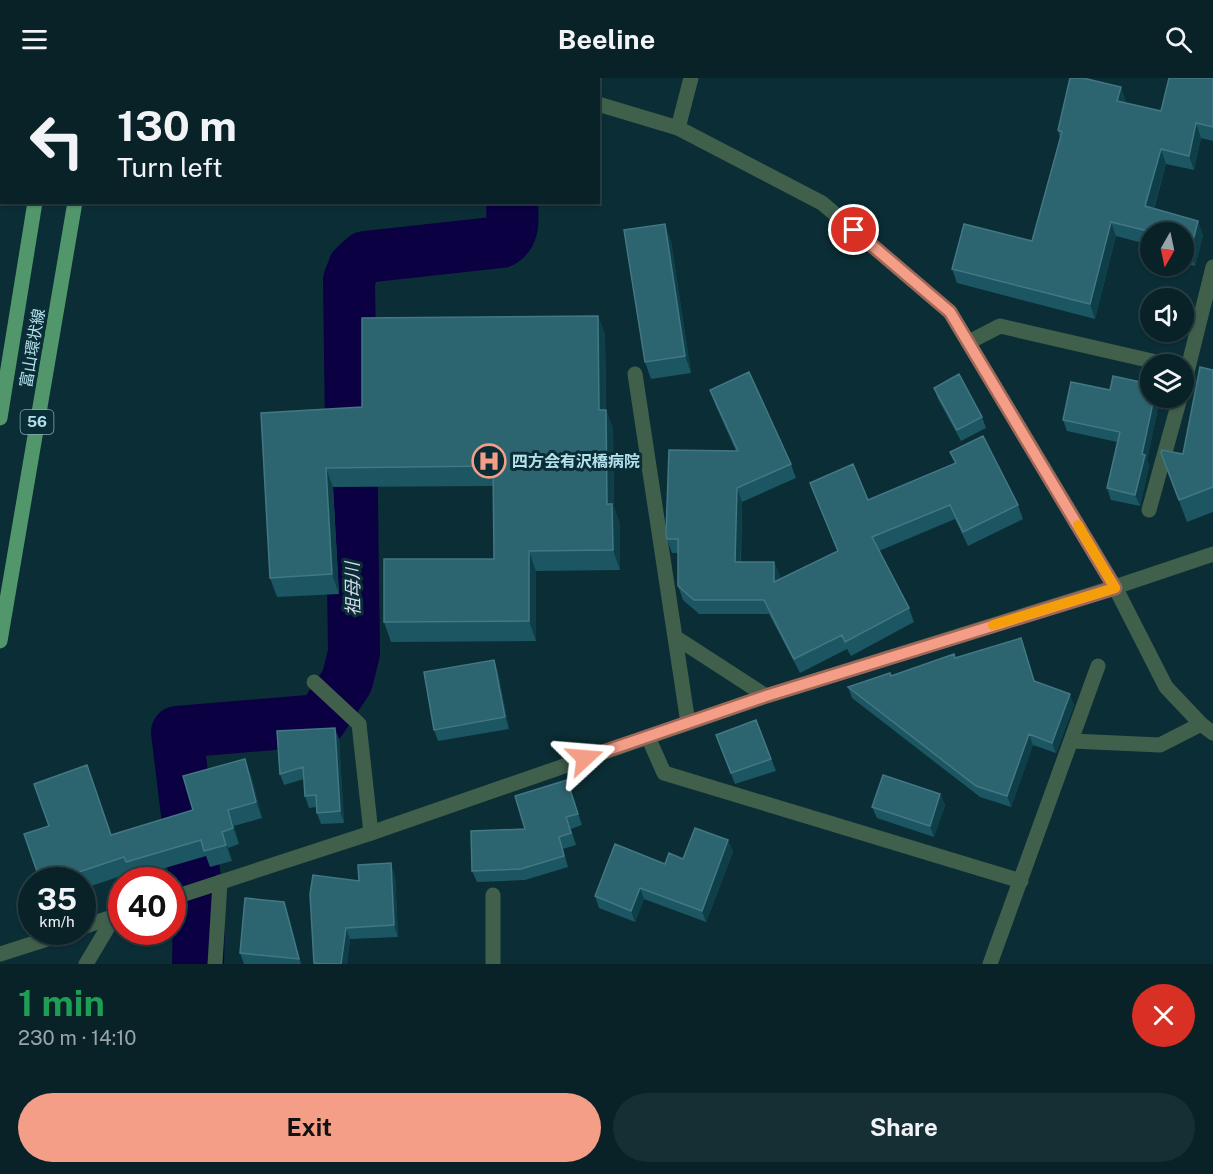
<!DOCTYPE html>
<html lang="en">
<head>
<meta charset="utf-8">
<style>
	:root { --surface:#082228; --page:#162f34; --text:#f1f3f6; --muted:#98a4a8; --line:#293f45; --accent:#f49e88 }
	body { margin:0; font-family:"Public Sans","Noto Sans JP",sans-serif; background:var(--page); color:var(--text); height:100vh; display:flex; flex-direction:column; font-size:22px; white-space:nowrap }
	* { box-sizing:border-box; margin:0 }
	p { font-size:20px; color:var(--muted) }
	.icon { flex:none; width:33px; height:33px; fill:none; stroke:currentColor; stroke-width:2; stroke-linecap:round; stroke-linejoin:round }
	.map { position:relative; height:886px; overflow:hidden }
	.panel { display:flex; flex-direction:column; background:var(--surface); flex:1 }
	.panel>* { flex:none }
	.hud { position:absolute; left:0px; top:0px; width:600px; height:126px; box-shadow:0 2px 4px #0004,0 0 0 2px var(--line); background:#082228; color:var(--text); overflow:hidden }
	.needle { width:39px; rotate:189deg }
	.fabs { position:absolute; left:1140px; top:144px; display:grid; gap:12px }
	.fabs a { display:grid; place-items:center; width:54px; height:54px; border-radius:50%; background:var(--surface); box-shadow:0 2px 4px #0004,0 0 0 2px var(--line); font-size:30px }
	.speed { position:absolute; left:18px; top:789px; display:flex; gap:12px; font-size:30px; font-weight:700; text-align:center }
	.speed>* { display:grid; place-content:center; width:78px; height:78px; border-radius:50%; background:var(--surface); box-shadow:0 2px 4px #0004,0 0 0 2px var(--line); line-height:1 }
	.speed small { font-size:15px; font-weight:400 }
	.speed .limit { border:9px solid #d22; background:#fff; color:#111 }
	.pin { position:absolute; display:grid; place-items:center; width:51px; height:51px; color:#fff; margin:-26px; border:3px solid #fff; border-radius:50%; box-shadow:0 2px 6px #0007 }
	.me { position:absolute; width:66px; margin:-33px; rotate:71deg; stroke-linejoin:round; filter:drop-shadow(0 0 4px #0008) }
	.turn { display:flex; align-items:center; gap:21px; height:126px; padding:0 18px; font-size:27px }
	.turn .icon { width:78px; height:78px; stroke-width:2.5 }
	.turn b { display:block; font-size:42px; line-height:51px }
	.round { display:grid; place-items:center; flex:none; width:63px; height:63px; border-radius:32px; background:var(--page) }
	.headline { display:flex; align-items:center; justify-content:space-between; height:102px; padding:0 18px }
	h1 { font-size:36px; font-weight:700; line-height:45px; color:#1e9e55 }
	.primary-button { display:flex; gap:12px; margin-top:auto; padding:12px 18px }
	.primary-button a { flex:1; height:69px; border-radius:36px; background:var(--accent); color:#111; font-size:24px; font-weight:700; line-height:69px; text-align:center }
	.primary-button a+a { background:var(--page); color:var(--text) }
	header { display:flex; justify-content:space-between; align-items:center; height:78px; padding:0 18px; background:var(--surface); font-size:27px; font-weight:700 }
	.map>svg:first-child { display:block }
	.lines { fill:none; stroke-linecap:round; stroke-linejoin:round }
	.river { stroke:#0a0042; stroke-width:52 }
	.service { stroke:#40604b; stroke-width:15 }
	.minor { stroke:#40604b; stroke-width:15 }
	.tertiary { stroke:#40604b; stroke-width:15 }
	.primary { stroke:#52976c; stroke-width:15 }
	.wall { fill:#1b5662 }
	.shaded-wall { fill:#0e3f49 }
	.building { fill:#2c6470; stroke:#417884; stroke-width:1.5 }
	.route-casing { stroke:#9f6758; stroke-width:15 }
	.route { stroke:#f49e88; stroke-width:10 }
	.slow { stroke:#f59e0b; stroke-width:10 }
	.labels { text-anchor:middle; stroke-width:6; stroke-linejoin:round; paint-order:stroke }
	.shield { fill:#0b2d35; stroke:#81abb6; stroke-width:1.5 }
	.shield-label { font-size:15px; font-weight:bold; fill:#b3e1ed }
	.street-label { font-size:16px; fill:#b3e1ed; stroke:#0b2d35 }
	.poi-label { font-size:16px; font-weight:bold; fill:#b3e1ed; stroke:#0b2d35; text-anchor:start }
	.water-label { font-size:18px; font-style:italic; fill:#d7dcf0; stroke:#0b2d35 }
</style>
</head>
<body>
<header><svg class="icon" aria-label="menu" viewBox="0 0 24 24"><path d="M4 6h16M4 12h16M4 18h16"/></svg>Beeline<svg class="icon" aria-label="search" viewBox="0 0 24 24"><circle cx="10" cy="10" r="6"/><path d="M15 15l6 6"/></svg></header>
<div class="map">
<svg width="1213" height="886" viewBox="0 0 1213 886">
	<rect width="100%" height="100%" fill="#0b2d35"/>
	<g class="lines">
		<path class="river" d="M198 886 199 835 177 654 321 642 347 603 354 575 349 202 354 189 365 179 501 164C516 156 512 139 512 124"/>
		<path class="service" d="M635 296 688 645
			M675 559 766 618
			M314 604 359 646 371 755"/>
		<path class="minor" d="M678 50 691 0
			M969 264 1000 248 1165 286
			M1184 306 1213 189
			M1149 432 1180 320
			M648 659 664 695 1021 803
			M493 817V886
			M86 886 114 839
			M215 886 220 804
			M990 886 1098 588"/>
		<path class="tertiary" d="M477 0 492 2
			M598 26 678 50 822 125 950 234 1115 509 1166 609 1201 646 1213 655
			M1072 663 1160 667 1201 646
			M172 820 371 755 766 618 1115 509 1213 476
			M82 849 122 836
			M0 876 69 854"/>
		<path class="primary" d="M55 2V0
			M96 2V0
			M0 340 35 124
			M0 563 75 124"/>
	</g>
	<path class="wall" d="M1213 0V63L1201 60 1194 92 1166 86 1154 131 1198 143 1203 158 1195 188 1184 185V154H1150V167L1116 158 1095 241 957 205 952 191 1032 163 1060 60 1058 52 1126 23V25L1161 33Z
		M671 163 691 295 651 301 645 284Z
		M598 238 605 257 606 332 613 351 614 429 620 446V492L536 493V563L391 564 384 544 494 481 493 408 333 409 339 516 277 519 270 500 261 335 362 329Z
		M1213 292V434L1187 444 1161 375 1183 376Z
		M934 310 982 339 986 350 961 363 938 321Z
		M710 312 791 386 796 400 742 424 741 484H774L780 498V501L838 474 810 405 868 422 955 386 950 374 1018 427 1023 441 968 468 955 441 879 473 909 530 914 544 851 578 847 571 800 595 769 536H699L683 522 678 508V475H672L667 461 736 373 715 326Z
		M1150 320H1160L1147 382 1149 388 1140 428 1111 422 1107 410 1117 364 1067 353 1063 342Z
		M1021 560 1035 604 1074 627 1056 675 1033 667 1011 729 980 719 852 620 848 609 955 580Z
		M494 582 498 594 509 651 438 663 434 652Z
		M756 642 776 693 735 706 716 657Z
		M339 661 344 745 321 746 317 735V729L309 730 305 718 304 701 284 707 280 696Z
		M251 697 262 740 234 748 239 766 228 770 232 783 210 789 206 778 131 800 130 795 82 811V802H40L111 757 193 732Z
		M567 702 582 747 571 751 576 767 563 771 568 789 525 802 477 804 472 793 525 751Z
		M940 716 945 727 934 759 877 740 872 729Z
		M728 762 733 774 706 844 644 821 635 844 599 830 595 818 665 786 683 781Z
		M395 797 398 859 350 861 347 886H315L314 885 359 803Z
		M284 824 288 836 301 886H244L240 875Z"/>
	<path class="shaded-wall" d="M1121 9 1126 23 1123 37 1117 23Z
		M1196 45 1201 60 1194 92 1189 78Z
		M1161 71 1166 86 1150 143 1145 128Z
		M1198 143 1203 158 1195 188 1190 174Z
		M1111 144 1116 158 1095 241 1090 226Z
		M665 146 671 163 691 295 685 278Z
		M598 238 605 257 606 332 613 351 614 429 620 446V492L613 472 607 426 599 332Z
		M1154 320H1160L1147 382 1149 388 1140 428 1135 417 1142 376Z
		M326 390 333 409 339 516 332 496Z
		M737 410 742 424 740 498 735 484Z
		M529 473 536 493V563L529 543Z
		M774 484 780 498V518L774 504Z
		M494 582 498 594 509 651 505 639Z
		M1070 616 1074 627 1056 675 1052 665Z
		M335 650 339 661 344 745 340 733Z
		M1029 656 1033 667 1011 729 1007 718Z
		M245 681 251 697 262 740 256 724Z
		M940 716 945 727 934 759 930 748Z
		M228 732 234 748 239 766 233 750Z
		M222 754 228 770 232 783 226 767Z
		M728 762 733 774 706 844 702 833Z
		M391 785 395 797 398 859 394 847Z
		M640 810 644 821 635 844 631 833Z
		M284 824 288 836 301 886 299 881Z
		M346 850 350 861 347 886H341Z"/>
	<path class="building" d="M1070 0H1083L1121 9 1117 23 1161 33 1169 0H1213V49L1196 45 1189 78 1161 71 1145 128 1198 143 1190 174 1184 172V154H1152L1111 144 1090 226 952 191 964 146 1032 163 1062 54 1058 52Z
		M665 146 685 278 645 284 624 152Z
		M598 238 599 332H606L607 426H612L613 472 529 473V543L384 544V481H494L493 388 326 390 332 496 270 500 261 335 362 329V240Z
		M1200 289 1213 292V409L1179 422 1161 375 1162 372 1183 376Z
		M749 294 791 386 737 410 735 484H774V504L838 473 810 405 853 386 868 422 956 385 950 374 983 358 1018 427 963 454 950 427 872 459 909 530 845 564 842 557 794 581 764 522H694L678 508V461H667L666 456 669 372 738 373 710 312Z
		M959 296 982 339 957 352 934 310Z
		M1113 298 1150 306V320H1154L1142 376 1145 377 1135 417 1107 410 1120 354 1063 342 1071 304 1110 312Z
		M1021 560 1034 603 1070 616 1052 665 1029 656 1007 718 976 708 848 609 890 595 891 598 954 576 955 580Z
		M494 582 505 639 434 652 424 594Z
		M756 642 771 681 731 695 716 657Z
		M335 650 340 733 317 735 316 717 305 718 303 689 280 696 277 653Z
		M245 681 256 724 228 732 233 750 222 754 226 767 204 773 201 762 126 784 124 779 55 802H40L24 756 49 748 34 706 87 687 111 757 193 732 183 698Z
		M883 697 940 716 930 748 872 729Z
		M567 702 578 736 566 739 571 755 559 759 564 778 521 791 472 793 471 753 525 751 515 718Z
		M695 750 728 762 702 833 640 810 631 833 595 818 615 766 665 786 669 775 683 781Z
		M391 785 394 847 346 850 341 886H325L314 885 310 816 313 797 359 803 358 787Z
		M245 820 284 824 299 881 240 875Z"/>
	<g class="lines">
		<g class="route-casing">
			<path id="route" d="M585 680 766 618 1115 510 950 234 854 152"/>
		</g>
		<use href="#route" class="route"/>
		<path class="slow" d="M993 547 1115 510 1078 447"/>
	</g>
	<defs>
		<g id="hospital-ring" transform="scale(1.725)"><circle r="9.5" fill="#0b2d35" stroke="#f49e88" stroke-width="1.5"/><path d="M-5-5h3v3.5h4V-5h3V5h-3V1.5h-4V5h-3Z" fill="#f49e88"/></g>
	</defs>
	<g fill-rule="evenodd">
		<use href="#hospital-ring" x="489" y="383"/>
	</g>
	<g class="labels">
		<rect class="shield" x="20.5" y="332" width="33" height="24" rx="4.5"/>
		<g class="shield-label">
			<text x="37" y="349">56</text>
		</g>
		<g class="street-label">
			<text transform="translate(32 270) rotate(-80)" y="6">富山環状線</text>
		</g>
		<g class="poi-label">
			<text x="512" y="389">四方会有沢橋病院</text>
		</g>
		<g class="water-label">
			<text transform="translate(353 511) rotate(-91)" y="6">祖母川</text>
		</g>
	</g>
</svg>
<div class="fabs">
<a><svg class="needle" viewBox="-14 -14 28 28"><path d="M0-13l5 13h-10z" fill="#e53935"/><path d="M0 13l5-13h-10z" fill="#98a4a8"/></svg></a>
<a><svg class="icon" aria-label="sound" viewBox="0 0 24 24"><path d="M4 9h4l5-4v14l-5-4H4zM17 9q2 3 0 6"/></svg></a>
<a><svg class="icon" aria-label="layers" viewBox="0 0 24 24"><path d="M12 4l9 5-9 5-9-5zM3 14l9 5 9-5"/></svg></a>
</div>
<div class="speed"><div>35<small>km/h</small></div><div class="limit">40</div></div>
<div class="pin" style="left:854px;top:152px;background:#d93025"><svg class="icon" aria-label="arrive" viewBox="0 0 24 24"><path d="M6 21V4h12l-3 4 3 4H6"/></svg></div>
<svg class="me" style="left:585px;top:680px" viewBox="-20 -20 40 40"><path d="M0-17L14 15 0 8-14 15z" fill="#f49e88" stroke="#fff" stroke-width="4"/></svg>
<div class="hud">
<div class="turn"><svg class="icon" aria-label="left" viewBox="0 0 24 24"><path d="M17 20v-9H6M10 6l-5 5 5 5"/></svg><div><b>130 m</b>Turn left</div></div>
</div>
</div>
<section class="panel">
<div class="headline"><div><h1>1 min</h1><p>230 m · 14:10</p></div><a class="round" style="background:#d93025;color:#fff"><svg class="icon" aria-label="close" viewBox="0 0 24 24"><path d="M6 6l12 12M18 6L6 18"/></svg></a></div>
<div class="primary-button"><a>Exit</a><a>Share</a></div>
</section>
</body>
</html>
